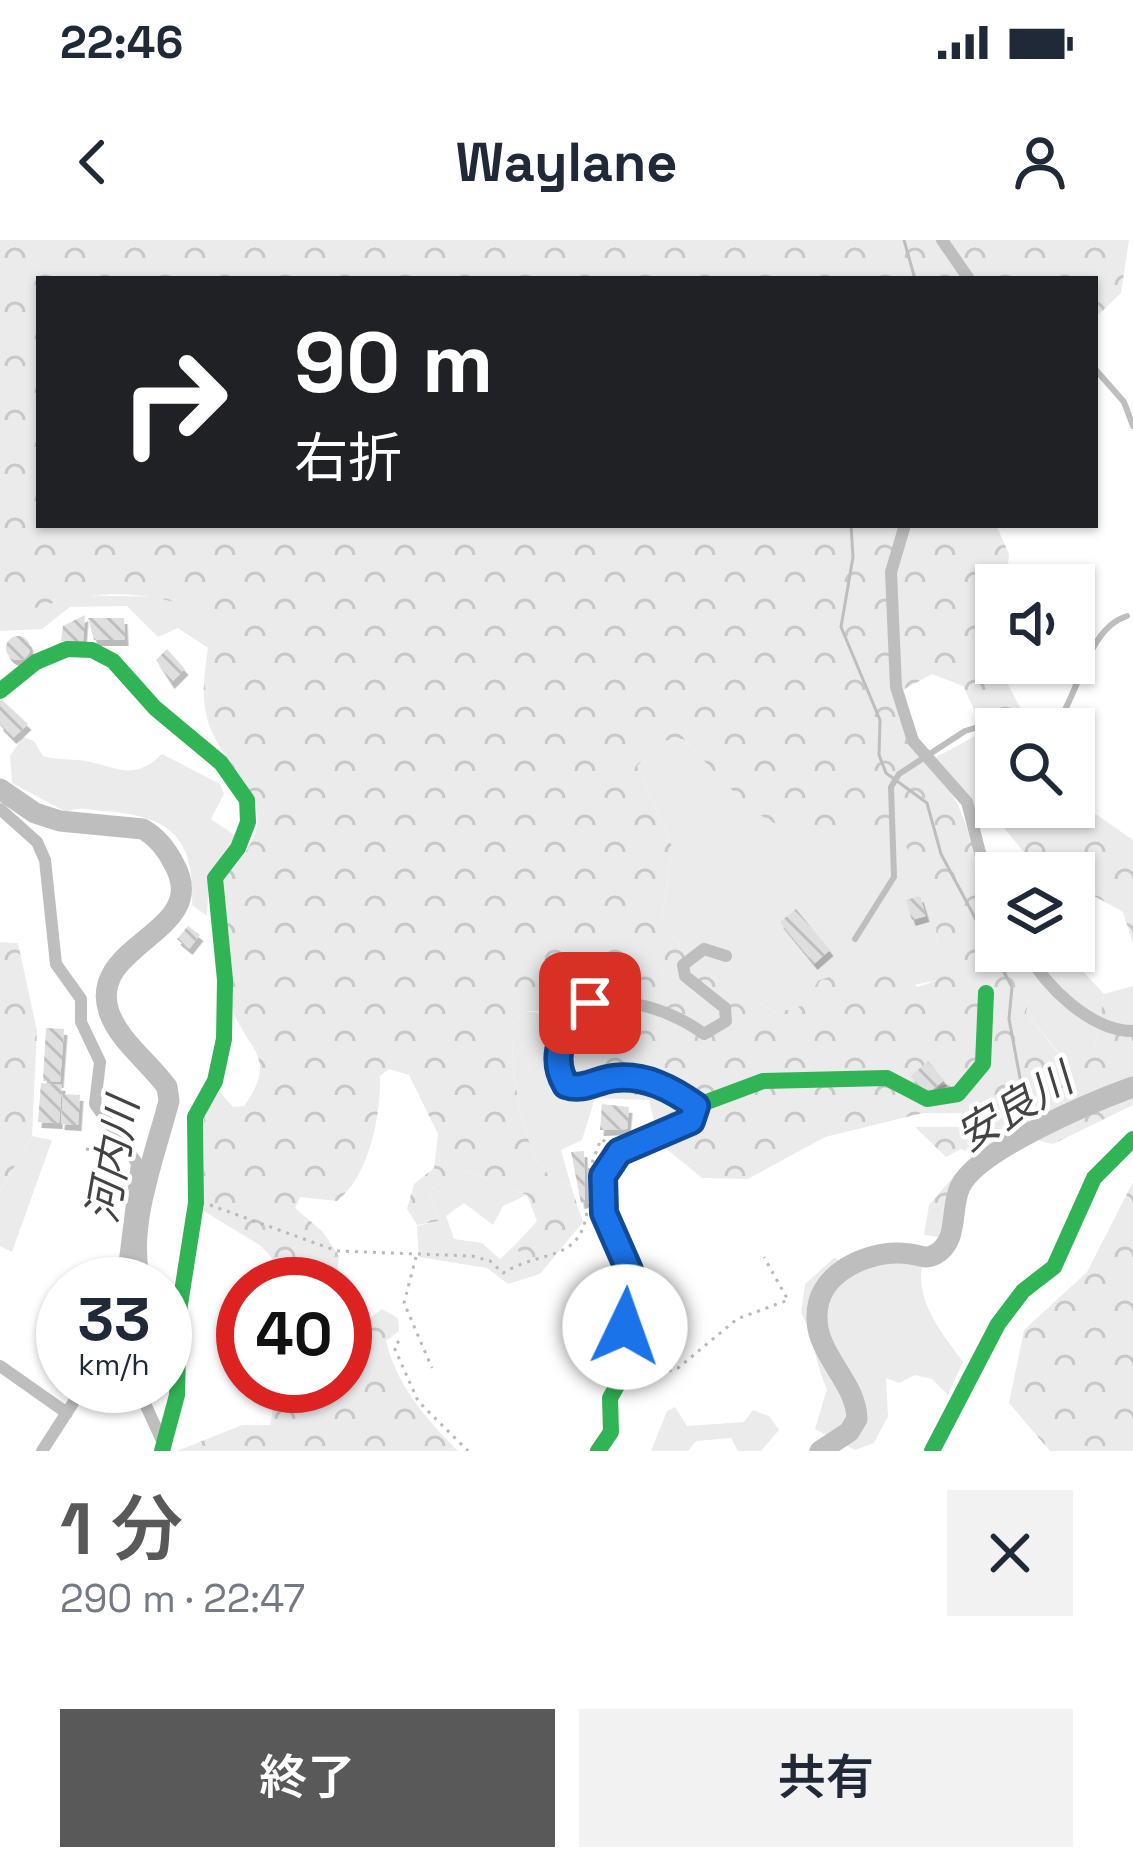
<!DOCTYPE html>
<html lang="ja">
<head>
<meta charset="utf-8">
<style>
	:root { --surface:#fff; --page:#f2f2f3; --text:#1f2937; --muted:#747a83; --accent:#595959 }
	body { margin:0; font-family:"Space Grotesk","Noto Sans JP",sans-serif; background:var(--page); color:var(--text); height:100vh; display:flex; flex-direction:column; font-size:45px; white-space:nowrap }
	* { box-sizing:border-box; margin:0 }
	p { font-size:39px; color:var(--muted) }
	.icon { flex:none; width:66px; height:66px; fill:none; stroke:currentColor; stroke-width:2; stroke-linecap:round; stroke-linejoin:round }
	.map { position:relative; height:1211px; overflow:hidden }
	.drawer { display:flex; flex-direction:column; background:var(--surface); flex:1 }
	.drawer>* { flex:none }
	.guide { position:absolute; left:36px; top:36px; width:1062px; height:252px; border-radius:0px; box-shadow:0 3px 9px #0004; background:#202124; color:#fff; overflow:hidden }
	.tools { position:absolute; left:975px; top:324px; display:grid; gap:24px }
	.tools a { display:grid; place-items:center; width:120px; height:120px; border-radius:0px; background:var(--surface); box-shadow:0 3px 9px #0004; font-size:60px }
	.speed { position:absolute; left:36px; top:1017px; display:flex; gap:24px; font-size:60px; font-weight:700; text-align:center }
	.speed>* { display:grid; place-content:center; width:156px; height:156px; border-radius:50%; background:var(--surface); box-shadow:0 3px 9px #0004; line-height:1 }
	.speed small { font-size:30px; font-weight:400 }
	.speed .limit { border:18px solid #d22; background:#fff; color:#111 }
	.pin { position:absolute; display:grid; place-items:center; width:102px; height:102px; color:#fff; margin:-51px; border-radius:24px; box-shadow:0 6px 18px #0006 }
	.me { position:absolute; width:132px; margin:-66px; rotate:3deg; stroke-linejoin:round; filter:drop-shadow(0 0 9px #0008) }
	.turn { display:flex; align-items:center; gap:42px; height:252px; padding:0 60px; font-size:54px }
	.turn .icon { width:156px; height:156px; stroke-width:2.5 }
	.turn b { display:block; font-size:84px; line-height:102px }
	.round { display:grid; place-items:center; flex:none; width:126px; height:126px; border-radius:0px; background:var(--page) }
	.overview { display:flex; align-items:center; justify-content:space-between; height:204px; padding:0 60px }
	h1 { font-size:72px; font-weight:600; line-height:90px; color:var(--accent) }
	.cta { display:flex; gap:24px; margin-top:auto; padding:24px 60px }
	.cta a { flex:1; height:138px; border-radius:0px; background:var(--accent); color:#fff; font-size:48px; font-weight:600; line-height:138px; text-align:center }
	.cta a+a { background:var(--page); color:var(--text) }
	.status { display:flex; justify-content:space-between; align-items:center; height:84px; padding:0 60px; background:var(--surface); direction:ltr }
	.status svg { height:33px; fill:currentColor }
	header { display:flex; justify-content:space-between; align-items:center; height:156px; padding:0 60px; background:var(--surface); font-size:54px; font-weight:600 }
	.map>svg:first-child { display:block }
	.green { fill:#ebebeb }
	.forest { fill:url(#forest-crowns); fill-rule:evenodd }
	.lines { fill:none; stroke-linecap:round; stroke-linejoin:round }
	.stream { stroke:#bebebe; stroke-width:3 }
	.river { stroke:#bebebe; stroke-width:21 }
	.building { fill:url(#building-back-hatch); filter:url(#shadow) }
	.path { stroke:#b9b9b9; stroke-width:3; stroke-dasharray:3 6; stroke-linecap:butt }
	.lane { stroke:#bebebe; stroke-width:6 }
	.street { stroke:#bebebe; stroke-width:12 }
	.fast { stroke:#30b455; stroke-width:16 }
	.route-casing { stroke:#114b97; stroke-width:30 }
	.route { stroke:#1a73e8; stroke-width:21 }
	.labels { text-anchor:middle; stroke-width:9; stroke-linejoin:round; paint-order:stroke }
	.water-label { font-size:42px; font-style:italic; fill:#434343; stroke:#fff }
</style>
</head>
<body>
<div class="status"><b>22:46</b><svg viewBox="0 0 49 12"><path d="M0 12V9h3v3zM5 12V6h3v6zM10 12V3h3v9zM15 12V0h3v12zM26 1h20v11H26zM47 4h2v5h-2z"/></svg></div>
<header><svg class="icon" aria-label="back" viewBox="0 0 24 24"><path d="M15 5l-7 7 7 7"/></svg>Waylane<svg class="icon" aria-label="person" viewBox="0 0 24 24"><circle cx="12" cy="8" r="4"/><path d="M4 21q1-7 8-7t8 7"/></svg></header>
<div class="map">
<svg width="1133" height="1211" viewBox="0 0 1133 1211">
	<defs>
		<pattern id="forest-crowns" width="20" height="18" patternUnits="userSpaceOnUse" patternTransform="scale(3)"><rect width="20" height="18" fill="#ebebeb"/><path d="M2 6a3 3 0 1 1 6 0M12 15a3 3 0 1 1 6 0" fill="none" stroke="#c8c8c8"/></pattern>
		<pattern id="building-back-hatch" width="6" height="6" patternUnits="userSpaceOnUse" patternTransform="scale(3)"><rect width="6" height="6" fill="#dfdfdf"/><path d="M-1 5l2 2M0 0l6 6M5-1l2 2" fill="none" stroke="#bebebe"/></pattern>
		<filter id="shadow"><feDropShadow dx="3.5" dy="6" stdDeviation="0" flood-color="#0004"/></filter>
	</defs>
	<rect width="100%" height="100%" fill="#fff"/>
	<path class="green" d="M66 355 168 357 212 374 211 410 178 388 158 397 127 366 70 367 42 389 0 391V380Z
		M984 491 996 517V567L1021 570 999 581 955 558 924 524Z
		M23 497 34 501 43 516C59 521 76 518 91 522 122 530 136 539 162 514L220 544 224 554 211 579 237 597 209 634 207 676 192 665C195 596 170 576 103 571 87 570 81 566 66 572L12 543 10 516Z
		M683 499 751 570 896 579 936 682 938 740 777 773 695 727 662 680 672 606 637 526 660 501Z
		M1014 711H1064L1104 754 1095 809 1068 824 1026 773 1033 741Z
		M525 771 578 778 595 858 582 900 561 910 571 946C564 942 551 938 546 932 519 902 511 823 512 785Z
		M32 896 52 900 12 1012 0 1006V952Z
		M461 929 527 955 503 966 493 985 464 963 446 976 454 999 482 1003 500 1019 514 1006 540 1034 508 1044 487 1028 419 1017 417 986 439 981 429 951Z
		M834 1018 861 1028 908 1018 922 1026C916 1063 942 1093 963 1122L948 1155 932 1139 915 1135 899 1143 886 1138 888 1176 874 1203 855 1210 815 1189 827 1149C814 1121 814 1094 801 1073L805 1044Z
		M675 1167 687 1186 744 1182 753 1170 769 1176 779 1190 761 1211H738L731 1198 696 1201 688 1211H651L667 1171Z"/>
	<path class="forest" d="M0 0H1129L1121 53 1095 78V39H39V285H996L1009 314 1006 345H996V423L1032 489H996V517L963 446 932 434 901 451C902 517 922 509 953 556 969 580 996 684 996 711H1014L1034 741 1026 773 1067 824 1095 809 1104 754 1133 746V865L1053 904 1040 901 1030 890 956 940 938 997 924 995 929 965 973 914 961 909 946 917 915 887H968L961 873H923L825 897 748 939 702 938 659 903 649 860 595 858 578 779 558 787 539 771H525L512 785C511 823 519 902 546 932 551 938 564 942 571 946L583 982 540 1034 514 1006 537 981 527 955 461 929 429 951 439 981 417 985 407 969 414 944 434 928 438 894 409 835 389 829 380 836C381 876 369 936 337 961L300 957 295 968 323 992 339 1016 336 1044H295L261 1006 204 971V867L220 852 233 867 244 866C281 815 244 809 231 765 220 728 224 681 220 642 311 553 209 540 204 459 202 432 211 402 211 374 132 343 78 351 0 380ZM683 499 751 570 801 598 881 603 896 580 936 682 937 740 918 747 876 720 818 741 805 765 777 773 695 727 662 680 672 606 637 526 660 501Z
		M1074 559 1133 600V704L1123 672 1074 645V633C1035 633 1022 610 999 581L1019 567H1074Z
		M0 702 18 703 37 791 32 896 0 952Z
		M1133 942V1211H1050L1009 1163 1024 1090 1087 1032Z
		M382 1069 398 1078 399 1091 386 1101C397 1146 426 1179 458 1211H177L242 1185H270L277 1146H345V1072L352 1092Z"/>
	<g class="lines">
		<path class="stream" d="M904 0 915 39
			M851 285 853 317 841 387 880 480 879 515 886 533 927 563 941 614 1012 747 1009 779 1021 843 1009 881 1014 905"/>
		<path class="river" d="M0 549 35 573 60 581 143 589C157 597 167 610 174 624 213 693 86 703 109 772 119 801 149 822 167 847L169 861C155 916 125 989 141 1044
			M820 1211 849 1192 857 1179C856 1136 806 1110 819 1061 829 1027 877 1008 910 1014 921 1015 925 1020 936 1014 959 1001 950 968 960 947 977 910 1094 861 1133 847"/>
	</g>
	<path class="building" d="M85 375 83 401H61L63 386Z
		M88 378H124L125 400H94Z
		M6 408a12 12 0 1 1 24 0a12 12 0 1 1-24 0Z
		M167 409 185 429 171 443 156 420Z
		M0 458 28 484 13 498 0 485Z
		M920 656 926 676 912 680 906 660Z
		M796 669 830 710 814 724 780 682Z
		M188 686 200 695 189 709 177 699Z
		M46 788 64 789 60 842 43 841Z
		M928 821 944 840 926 855 911 836Z
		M41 843 62 845 59 883 38 882Z
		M63 854 80 855 78 885 61 884Z
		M602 864 629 867 627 889 600 890Z
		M584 911 585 962 581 963 571 912Z"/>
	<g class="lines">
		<path class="path" d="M86 909 114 913
			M589 931 601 899 609 904
			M210 965 337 1011 472 1016 490 1021 503 1033C546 1007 586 1025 588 958
			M416 1017 404 1063 432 1128
			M399 1101 394 1107 418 1161 468 1211
			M634 1141 678 1128 737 1079 788 1060 764 1017"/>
		<path class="lane" d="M1095 129 1124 162 1133 186
			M855 699 894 637 891 547 899 534 965 491 1008 478 1052 489C1080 458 1085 389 1127 376"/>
		<path class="street" d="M942 0 969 39
			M905 285 891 332 896 447 913 501 967 562 996 675
			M0 569 37 602 45 620 56 724 81 759V782L100 822 95 864 137 923 122 1044
			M1026 711C1046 747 1091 791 1133 791
			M696 866C672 849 644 834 614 838 596 840 584 851 566 846 558 833 557 815 561 801 579 737 666 765 704 794L726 781 725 768 685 736 683 725 704 709 726 716
			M0 1126 67 1173
			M137 1146 163 1203
			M42 1211 84 1146"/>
		<path class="fast" d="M0 451 36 422 67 409 92 410 113 421 155 468 221 523 247 560 248 582 238 608 215 638 225 740 224 799 215 841 195 877 196 963 179 1071 177 1155 162 1211
			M598 1211 611 1192 610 1158 626 1130 623 1059 629 1030 604 973 603 936 619 912 691 881 696 866 763 841 887 838 927 859 958 854 983 824 986 753
			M932 1211 998 1084 1023 1051 1054 1027 1094 938 1133 899"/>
	</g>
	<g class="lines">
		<g class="route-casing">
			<path id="route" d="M590 763C565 783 548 815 566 845 584 851 596 840 614 838 644 834 672 849 696 866L691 881 619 912 603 936 604 973 629 1030 625 1087"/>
		</g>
		<use href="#route" class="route"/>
	</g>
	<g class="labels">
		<g class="water-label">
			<text transform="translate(1014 867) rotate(-31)" y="15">安良川</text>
			<text transform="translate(112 920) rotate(-80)" y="15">河内川</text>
		</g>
	</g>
</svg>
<div class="tools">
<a><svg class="icon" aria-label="sound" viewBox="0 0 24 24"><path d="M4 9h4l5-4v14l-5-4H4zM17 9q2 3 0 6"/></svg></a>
<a><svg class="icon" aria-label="search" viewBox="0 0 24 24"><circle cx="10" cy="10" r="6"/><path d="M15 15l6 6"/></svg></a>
<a><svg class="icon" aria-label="layers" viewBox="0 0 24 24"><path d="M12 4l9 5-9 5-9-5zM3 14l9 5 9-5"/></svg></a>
</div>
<div class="speed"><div>33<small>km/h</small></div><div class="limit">40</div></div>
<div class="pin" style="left:590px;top:763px;background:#d93025"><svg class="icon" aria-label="arrive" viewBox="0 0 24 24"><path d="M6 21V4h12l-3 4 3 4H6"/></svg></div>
<svg class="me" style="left:625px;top:1087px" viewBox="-20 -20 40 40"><circle r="19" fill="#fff"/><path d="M0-13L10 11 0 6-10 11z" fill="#1a73e8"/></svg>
<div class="guide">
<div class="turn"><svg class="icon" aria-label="right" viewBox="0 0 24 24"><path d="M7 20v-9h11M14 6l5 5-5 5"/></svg><div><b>90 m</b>右折</div></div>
</div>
</div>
<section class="drawer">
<div class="overview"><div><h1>1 分</h1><p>290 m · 22:47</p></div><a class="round"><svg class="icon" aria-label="close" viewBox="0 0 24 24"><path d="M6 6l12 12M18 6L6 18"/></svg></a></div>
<div class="cta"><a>終了</a><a>共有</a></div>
</section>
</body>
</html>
